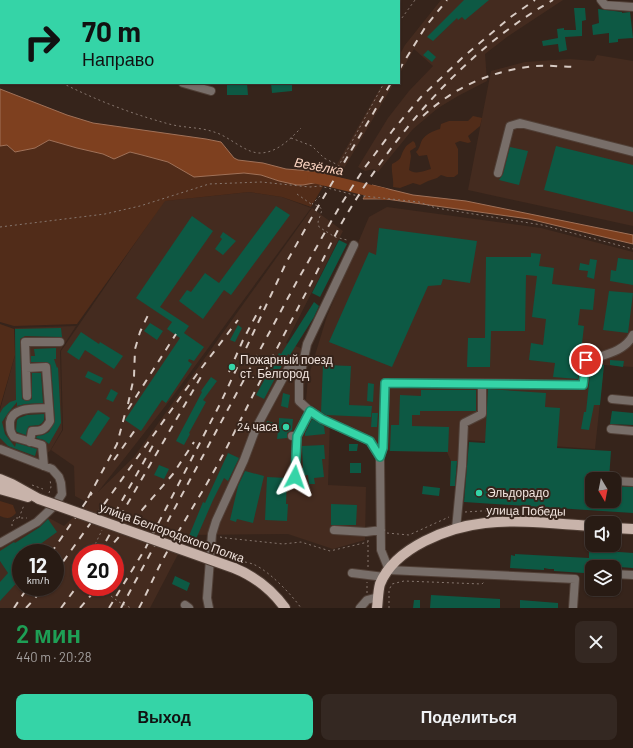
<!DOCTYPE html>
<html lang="ru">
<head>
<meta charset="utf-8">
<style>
	:root { --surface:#281b14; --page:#342822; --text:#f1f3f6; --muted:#a5a1a0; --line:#443934; --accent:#35d4a7 }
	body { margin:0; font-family:Barlow,sans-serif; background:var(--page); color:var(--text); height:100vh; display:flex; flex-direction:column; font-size:15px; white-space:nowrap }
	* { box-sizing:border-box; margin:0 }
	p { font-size:13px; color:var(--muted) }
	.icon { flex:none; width:22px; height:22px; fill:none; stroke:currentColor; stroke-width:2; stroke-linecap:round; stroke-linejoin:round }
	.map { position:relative; height:608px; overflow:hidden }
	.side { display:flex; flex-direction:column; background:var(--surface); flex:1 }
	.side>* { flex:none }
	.banner { position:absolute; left:0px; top:0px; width:400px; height:84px; box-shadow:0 1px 3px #0004,0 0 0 1px var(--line); background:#35d4a7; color:#111; overflow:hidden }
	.needle { width:26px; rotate:170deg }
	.tools { position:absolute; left:585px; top:472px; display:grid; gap:8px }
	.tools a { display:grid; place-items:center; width:36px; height:36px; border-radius:8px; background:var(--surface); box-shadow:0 1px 3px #0004,0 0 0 1px var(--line); font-size:20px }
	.speed { position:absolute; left:12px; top:544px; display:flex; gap:8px; font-size:20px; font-weight:700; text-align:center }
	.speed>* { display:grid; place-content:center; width:52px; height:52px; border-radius:50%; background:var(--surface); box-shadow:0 1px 3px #0004,0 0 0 1px var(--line); line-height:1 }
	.speed small { font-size:10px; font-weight:400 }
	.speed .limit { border:6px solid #d22; background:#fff; color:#111 }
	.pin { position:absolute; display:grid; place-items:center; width:34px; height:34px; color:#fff; margin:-17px; border:2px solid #fff; border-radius:50%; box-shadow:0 1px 4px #0007 }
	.me { position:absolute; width:44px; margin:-22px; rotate:4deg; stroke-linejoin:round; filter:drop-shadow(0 0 3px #0008) }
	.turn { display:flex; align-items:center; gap:14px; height:84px; padding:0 16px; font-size:18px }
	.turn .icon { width:52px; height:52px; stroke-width:2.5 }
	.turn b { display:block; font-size:28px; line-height:34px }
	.round { display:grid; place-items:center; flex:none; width:42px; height:42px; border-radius:8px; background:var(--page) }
	.head { display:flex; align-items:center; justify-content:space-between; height:68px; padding:0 16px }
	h1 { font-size:24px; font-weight:600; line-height:30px; color:#1e9e55 }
	.button { display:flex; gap:8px; margin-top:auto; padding:8px 16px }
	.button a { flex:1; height:46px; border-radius:8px; background:var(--accent); color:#111; font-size:16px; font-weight:600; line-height:46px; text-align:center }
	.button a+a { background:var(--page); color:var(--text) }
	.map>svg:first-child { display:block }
	.built { fill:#442b1f; fill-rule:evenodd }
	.green { fill:#512c19 }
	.water { fill:#7e401f; stroke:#a07158 }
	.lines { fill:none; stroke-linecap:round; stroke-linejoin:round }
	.river { stroke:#7e401f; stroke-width:12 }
	.building { fill:#0d5944 }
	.minor-casing { stroke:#503f36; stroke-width:10 }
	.major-casing { stroke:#503f36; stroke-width:12 }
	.path { stroke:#87776f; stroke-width:1; stroke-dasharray:2 3; stroke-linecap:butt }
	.minor { stroke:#786e69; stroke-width:8 }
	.major { stroke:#c8b3aa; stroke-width:10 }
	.rail { stroke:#d8cbc4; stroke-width:2; stroke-dasharray:7 7; stroke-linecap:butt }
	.major-bridge-casing { stroke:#503f36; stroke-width:12; stroke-linecap:butt }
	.major-bridge { stroke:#c8b3aa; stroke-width:10 }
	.route-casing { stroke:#228a6d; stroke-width:10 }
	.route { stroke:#35d4a7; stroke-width:7 }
	.poi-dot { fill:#35d4a7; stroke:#36241b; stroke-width:1.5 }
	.labels { text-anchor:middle; stroke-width:4; stroke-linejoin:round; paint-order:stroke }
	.poi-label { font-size:12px; fill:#f1e4de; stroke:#36241b; text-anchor:start }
	.street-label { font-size:12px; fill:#f1e4de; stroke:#36241b }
	.water-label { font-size:13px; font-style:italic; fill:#fdd6c3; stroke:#36241b }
</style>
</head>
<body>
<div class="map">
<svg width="633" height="608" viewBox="0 0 633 608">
	<rect width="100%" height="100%" fill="#36241b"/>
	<path class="built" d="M441 0H563L507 37 485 54 487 81 458 96 438 108 413 129 378 172 374 169 365 171 358 167 388 118 409 91 433 66 414 49 399 75V56L405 45Z
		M597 55 633 61V226L468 190 491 71 525 62 570 59 594 61Z
		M383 83H394L343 170 336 166Z
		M249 192 282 197 311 208 170 400 98 492 134 457 312 208 343 231 286 343 310 351 302 401 316 410 306 400 308 378 327 316 369 217 387 207 541 228 633 252V367L604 365 595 449 465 440 459 461H451L447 452 390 451 368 438 330 420 328 485 366 487 365 540 333 549 288 534 188 535 150 608H0V546L47 517 64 526 88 503 75 496 74 466 51 450 63 430 61 351 164 201ZM21 553H55V587H21ZM81 553H115V587H81Z
		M76 326 60 351 62 430 50 451 38 459 0 446V410L15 355V328Z"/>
	<path class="green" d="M473 116 482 118 480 126 468 136 471 142 468 143 460 141 455 143 458 149V174L454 177H447L441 175 437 178 428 181 420 185 413 183 400 188 393 187C394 179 391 173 392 164 404 158 399 157 405 148 406 145 411 143 413 141L415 143 416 147 410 151 411 156 409 170C415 175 424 171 431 169L427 155 419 156 416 152C420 148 420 144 422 140 426 134 433 131 440 129L441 124 449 121H468Z
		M49 140 77 148 104 154 110 158H117L130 152 142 155 168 162 194 177 244 173 261 175 279 181 308 184 319 182 325 183 311 207 282 197 249 192 165 201 77 324 14 326 0 322V146L7 145 13 151H19L38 147 42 143Z
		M0 324 14 329 15 355 0 407Z
		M0 501 13 505 16 513C11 519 7 519 0 516Z"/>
	<path class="water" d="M0 89 67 115 93 123 206 139 221 142 234 158 238 160 263 163 286 169 311 171 329 175 325 183 319 182 303 185H297L279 181 261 175 244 173 194 177 168 162 142 155 130 152 114 159 103 154 77 148 49 140 35 148 15 152 7 145 0 146Z
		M372 185 413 195 466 201 633 235V244L529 219 386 199H363Z"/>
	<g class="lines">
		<path class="river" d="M313 177 384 194"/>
	</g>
	<path class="building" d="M464 0H489L465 20 462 17 458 20 457 18 433 41 427 37Z
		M574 8H585L586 20 582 21V36L565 37 567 50 559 52 558 44 543 46 542 41 558 38 557 29 564 28V30H576Z
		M598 9 622 12V13L630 12 633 38 618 39V42L609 43V33L593 35 592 25 599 23Z
		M428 50 436 57 432 62 423 55Z
		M227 83H247L248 95H227Z
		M271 83H292V91L272 93Z
		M556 146 633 165V212L544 190Z
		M510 147 528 151 519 185 499 180 503 174Z
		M276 206 290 215 231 295 224 290 203 319 179 301 187 290 191 292 205 273 219 283Z
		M192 216 213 231 160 307 189 326 184 333 204 347 194 361 189 359 188 361 192 364 166 403 162 400 141 431 125 420 180 338 167 329 172 322 136 298Z
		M379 228 477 241 470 283 443 279 441 285 428 286 392 367 329 342 369 252 376 255Z
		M223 232 236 241 223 255 215 249 222 239 220 237Z
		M339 240 347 244 320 297 312 293Z
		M531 253 541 254 539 266 554 268 552 284 595 289 593 310 580 309 578 325 584 326 578 379 553 377 555 363 529 360 531 343 543 345 546 319 532 317 537 276 526 275 525 331H491L490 367H467L468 338H485L486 257H531Z
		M618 258 633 260V285L610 281 611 270 616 271Z
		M590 259 597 260 594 279 587 277 588 271 579 270 580 263 589 265Z
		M609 291 633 293 628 333 603 330Z
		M314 302 319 306 314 317 290 355 288 354 264 399 256 395 279 353 281 354Z
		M150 323 163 331 157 340 144 331Z
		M238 325 242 328 235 342 230 340Z
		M61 328 62 337 25 336 20 339V342L22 399 27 401 32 399V373H41L43 403 25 404 17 406V402L8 413 2 422 5 434 15 447 16 443 37 449 35 456 8 446 0 438V413L3 408 10 402 16 400 15 329Z
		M81 332 99 344 100 342 123 356 114 369 85 350 79 360 67 352Z
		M56 348V359H54L57 368 58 367 61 423 49 444 44 440 36 438 37 436 43 435 49 432 55 421 51 366 50 364 46 362H31V356H35L34 349Z
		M610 360 624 361 623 367 610 365Z
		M594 364 604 365 600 405H594L589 430 581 429 584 412H586L591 365Z
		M323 365 351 366 349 405 372 406 371 417 326 415 321 412Z
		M88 371 103 378 100 384 85 377Z
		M211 377 217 381 203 400 206 402 189 433 190 434 184 445 176 441 202 392 201 391Z
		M368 383 374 384 373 402 367 401Z
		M111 389 118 393 113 402 106 399Z
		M488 389 546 393 545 407 560 408 557 448 611 451 609 479H592V501H614V486L633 487V513L464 502 469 442 485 443Z
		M421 390H476V411H420V415H412V426L449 427 448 452 390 451 391 425H399L400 395 421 396Z
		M283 393 290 395 288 408 281 406Z
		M98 410 110 418 91 446 80 438Z
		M612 411 633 413V425L610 424Z
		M372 413H378L377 427H371Z
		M44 414V420L42 423 39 425 29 426 27 430 26 435 17 432 16 430 17 420 19 418 27 415Z
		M279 418 293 419 292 430 287 433V438L277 439 278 431 265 427 267 421 279 424Z
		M312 419 324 426 325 434 305 436V433Z
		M349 444H358L357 451H349Z
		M324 445 325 459H322L324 477 314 478 315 484H309L308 475 301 476V468H303L302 446Z
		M228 453 239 458 228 481 224 478 213 500 196 539 189 536 203 502 205 503Z
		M451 461H457L455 486H450Z
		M350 463H361V473H350Z
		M159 465 169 469 164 479 154 475Z
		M245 471 264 476 253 523 237 519 236 522 230 520 238 486Z
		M267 477 287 478 286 504H288L287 521 265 520Z
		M423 486 440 488 439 496 422 494Z
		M331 504 357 505 356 525H331Z
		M48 519 57 532 39 545 42 550 38 553H21V578L0 601V582L8 573 0 561V551L14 542 15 543 40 527Z
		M592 550 633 553V568L606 566V564L596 563V565H588V572L584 573 554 571V569H549L544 568V570L510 568 511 555 515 556V554L589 558V552H592Z
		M175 576 190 583 187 591 172 584Z
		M431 595 500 599V608H430Z
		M414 600H420V608H413Z
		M520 600 558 603V608H520Z"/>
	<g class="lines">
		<g class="minor-casing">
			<path id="minor" d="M601 0 605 5 633 7
				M0 4H1
				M183 83 211 91
				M498 173 510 126 520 123 633 152
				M354 245 307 344 299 382V401L310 411 322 419 370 441 380 457
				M26 368 46 367 50 421C45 430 42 431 32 431L30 442
				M482 383 583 385 586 361C603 355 625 352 633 335
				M27 396 25 342H60
				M612 399 633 401
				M611 429 633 431
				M292 436H297L295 477
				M297 436 310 411
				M0 449 52 469 59 477 61 483 62 494 54 506 37 522 0 543
				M44 466 42 445 14 437C10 432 10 429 10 422 12 406 37 409 49 408
				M616 481 633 482
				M456 529 462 466 464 423 482 414V383H385L383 448 380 457 381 550 389 570 575 579 573 608
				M334 530 366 532 381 530
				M352 573 384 577
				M614 574 633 575
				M185 605 189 608
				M209 608 207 598 212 534 216 521 244 460 256 428 290 365 302 368
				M360 608 367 600 378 597"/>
		</g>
		<g class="major-casing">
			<path id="major" d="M0 479 12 484 39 499
				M0 489 28 497
				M614 528 633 529
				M234 568C254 576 272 590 285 608
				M377 608C378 600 378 591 380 584 395 547 449 527 485 523 520 519 557 524 592 526"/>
		</g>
		<path class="path" d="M36 1V0
			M399 22 415 0
			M0 53H1
			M62 83C96 100 132 114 169 124 184 128 200 127 214 132 229 136 246 154 261 153 278 152 290 139 301 128
			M291 138 312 146 324 158 338 165
			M338 167 384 83
			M297 194 311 204
			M320 196 312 204 319 206 322 210 318 222 319 227 335 237 347 240
			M0 227 105 214 140 206 209 184 261 182 310 187 320 186 354 195 419 202 436 208 542 225 633 249
			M32 485 43 489
			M49 493 51 487 50 479
			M465 512 515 509 520 511
			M19 518 24 505
			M12 526V523L15 518H27
			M387 533 409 535 449 517
			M220 537 226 538 283 544 301 542 330 551 368 542
			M91 553 102 530
			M240 561C245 562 251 563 255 565 270 572 292 595 301 608
			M368 567V540
			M99 587 119 602 131 608
			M367 593V582
			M389 608V590L392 584 404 581 482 584 484 582"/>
		<use href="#minor" class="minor"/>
		<use href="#major" class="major"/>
		<path class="rail" d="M399 70 426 26 447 0
			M423 116C456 86 491 71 535 66 549 65 564 67 578 67
			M229 372 243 340 261 306
			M128 404 134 377 135 349 140 332 149 313
			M114 460 135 430
			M88 498 117 444 125 414 176 334
			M115 513 156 440
			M51 553 92 493
			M99 553 202 375
			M105 553 173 474 194 442
			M115 568 119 562
			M55 573 197 374 238 320
			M14 608 28 587
			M26 608 45 587
			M61 608 81 581
			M80 608 98 587
			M109 608 145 549 220 404 286 263 312 217 391 83
			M121 608 296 283 340 206 363 170 393 130 421 97 462 58 512 16 535 0
			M139 608C146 595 152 581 159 567 180 526 206 488 227 447 254 393 281 340 309 287 322 263 333 237 347 214 399 128 466 50 553 0"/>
		<g class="major-bridge-casing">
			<path id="major-bridge" d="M39 499 234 568"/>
		</g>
		<use href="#major-bridge" class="major-bridge"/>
	</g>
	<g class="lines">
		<g class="route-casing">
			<path id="route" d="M295 477 297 436 310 411 322 419 370 441 380 457 383 448 385 383 583 385 586 360"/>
		</g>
		<use href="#route" class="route"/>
	</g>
	<g class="poi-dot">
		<circle cx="232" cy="367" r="4"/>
		<circle cx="286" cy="427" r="4"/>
		<circle cx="479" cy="493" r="4"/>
	</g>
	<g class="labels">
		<g class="poi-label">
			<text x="240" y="364">Пожарный поезд<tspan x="240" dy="14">ст. Белгород</tspan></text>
			<text x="278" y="431" text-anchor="end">24 часа</text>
			<text x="487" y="497">Эльдорадо</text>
		</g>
		<g class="street-label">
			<text transform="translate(526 511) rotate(1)" y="4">улица Победы</text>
			<text transform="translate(172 533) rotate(20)" y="4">улица Белгородского Полка</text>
		</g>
		<g class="water-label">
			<text transform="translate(319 166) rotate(10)" y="5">Везёлка</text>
		</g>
	</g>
</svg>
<div class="tools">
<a><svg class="needle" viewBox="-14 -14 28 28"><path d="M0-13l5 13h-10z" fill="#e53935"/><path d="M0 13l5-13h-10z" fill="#a5a1a0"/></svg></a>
<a><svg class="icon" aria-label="sound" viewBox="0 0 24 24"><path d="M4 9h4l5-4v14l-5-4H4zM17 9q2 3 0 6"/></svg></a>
<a><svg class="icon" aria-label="layers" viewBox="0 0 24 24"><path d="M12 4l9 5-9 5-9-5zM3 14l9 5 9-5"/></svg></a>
</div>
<div class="speed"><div>12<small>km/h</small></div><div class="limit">20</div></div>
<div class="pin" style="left:586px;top:360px;background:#d93025"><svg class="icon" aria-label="arrive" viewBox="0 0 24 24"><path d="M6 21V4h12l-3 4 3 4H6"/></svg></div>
<svg class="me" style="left:295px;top:477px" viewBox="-20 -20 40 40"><path d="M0-17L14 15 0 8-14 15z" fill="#35d4a7" stroke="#fff" stroke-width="4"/></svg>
<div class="banner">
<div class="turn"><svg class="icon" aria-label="right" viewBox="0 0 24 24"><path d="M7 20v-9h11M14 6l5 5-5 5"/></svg><div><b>70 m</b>Направо</div></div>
</div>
</div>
<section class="side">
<div class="head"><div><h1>2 мин</h1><p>440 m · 20:28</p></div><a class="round"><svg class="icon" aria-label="close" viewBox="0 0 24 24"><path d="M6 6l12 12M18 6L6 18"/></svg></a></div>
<div class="button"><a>Выход</a><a>Поделиться</a></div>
</section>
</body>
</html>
